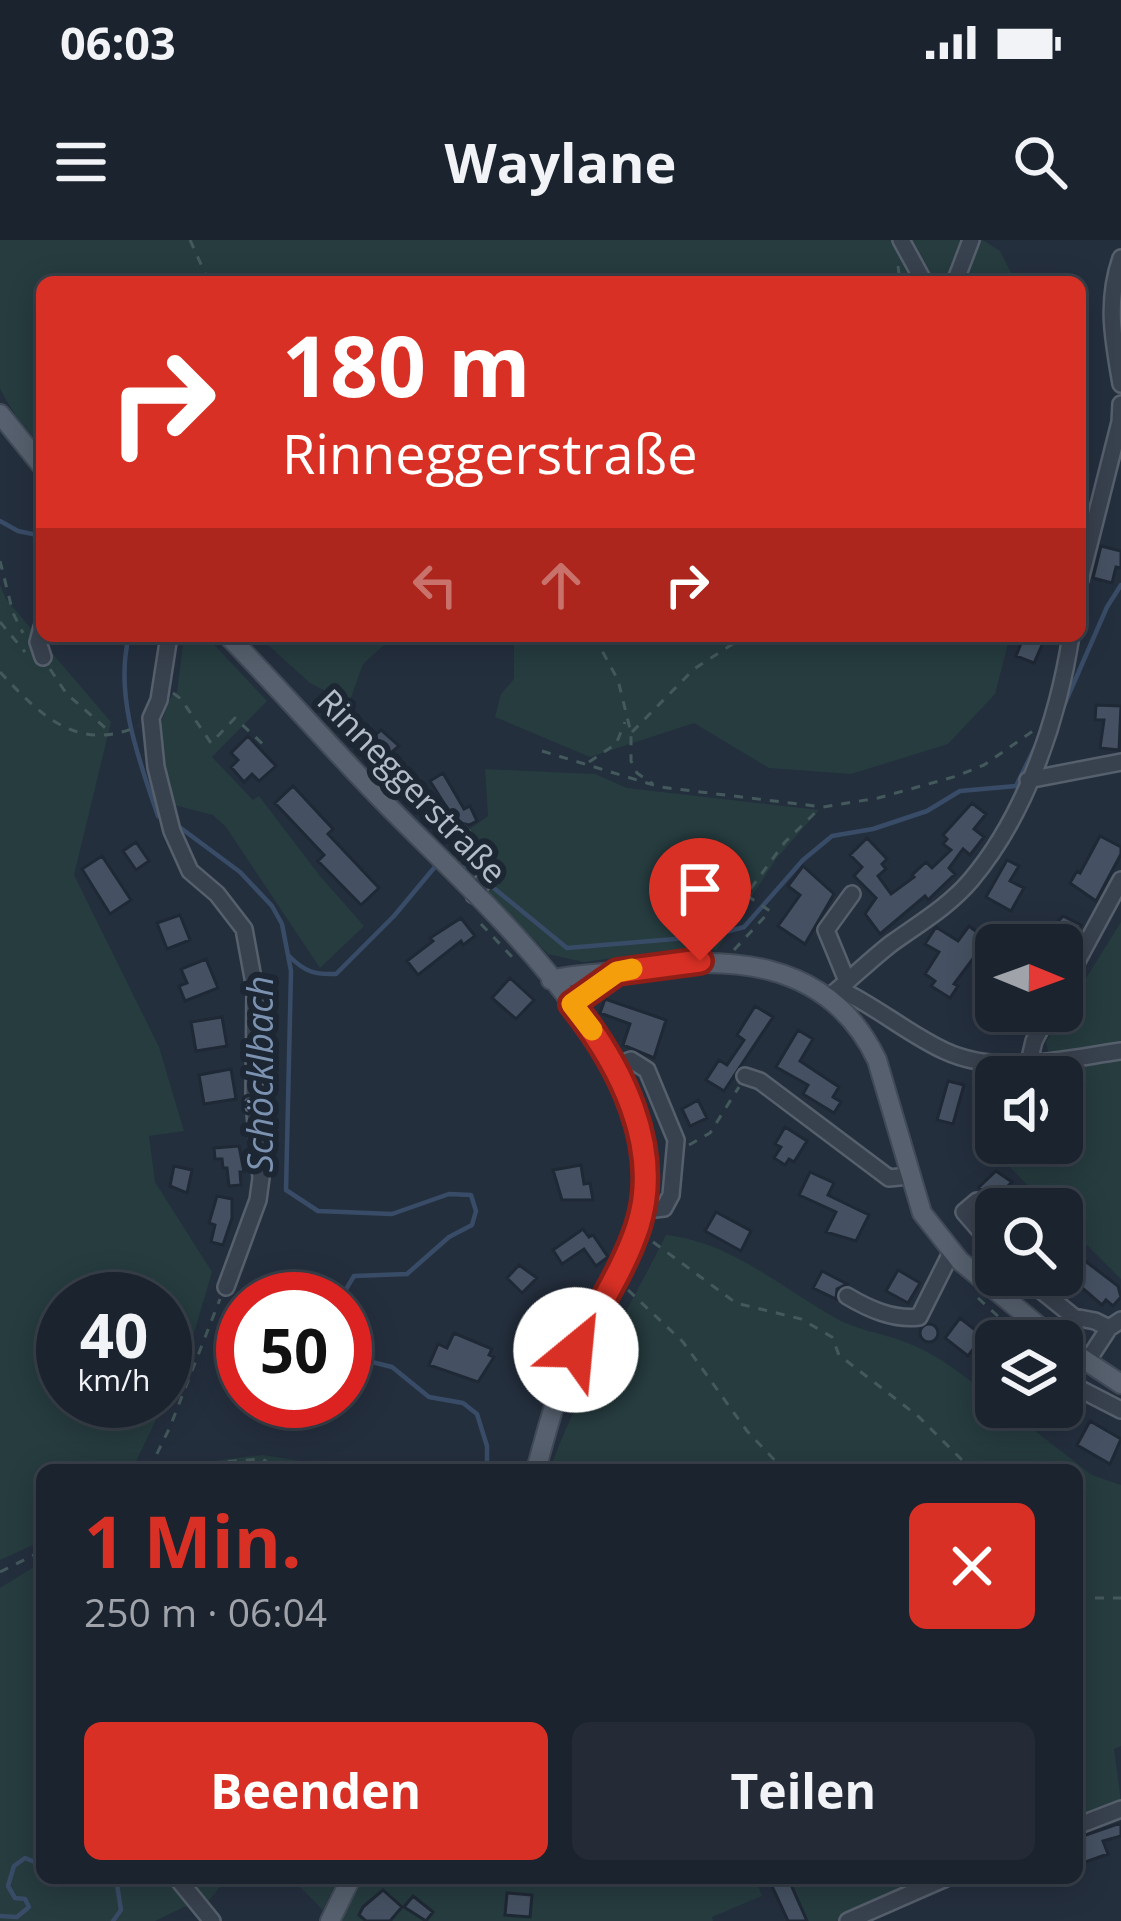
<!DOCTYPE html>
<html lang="de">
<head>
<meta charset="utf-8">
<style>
	:root { --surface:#1b232e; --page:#242b36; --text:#f1f3f6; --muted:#a0a4aa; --line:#39404a; --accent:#d93025 }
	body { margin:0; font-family:"Open Sans",sans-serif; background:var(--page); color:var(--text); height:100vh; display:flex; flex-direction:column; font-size:45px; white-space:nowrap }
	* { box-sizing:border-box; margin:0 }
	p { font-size:39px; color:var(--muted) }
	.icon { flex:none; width:66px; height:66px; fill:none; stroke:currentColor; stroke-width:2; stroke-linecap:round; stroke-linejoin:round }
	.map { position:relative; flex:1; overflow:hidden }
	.details { position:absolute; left:36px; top:1224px; width:1047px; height:420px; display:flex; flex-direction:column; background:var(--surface); border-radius:18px; box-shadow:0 6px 30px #0003,0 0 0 3px var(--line) }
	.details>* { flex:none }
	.hud { position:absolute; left:36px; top:36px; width:1050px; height:366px; border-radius:18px; box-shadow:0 6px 30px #0003,0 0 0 3px var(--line); background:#d93025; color:#fff; overflow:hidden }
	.needle { width:78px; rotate:91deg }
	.tools { position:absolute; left:975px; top:684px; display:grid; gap:24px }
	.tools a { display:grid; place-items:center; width:108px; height:108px; border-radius:18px; background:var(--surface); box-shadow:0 6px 30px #0003,0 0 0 3px var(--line); font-size:60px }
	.speed { position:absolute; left:36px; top:1032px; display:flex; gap:24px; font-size:60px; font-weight:700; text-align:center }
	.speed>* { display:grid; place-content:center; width:156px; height:156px; border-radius:50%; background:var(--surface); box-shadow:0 6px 30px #0003,0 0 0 3px var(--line); line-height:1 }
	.speed small { font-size:30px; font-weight:400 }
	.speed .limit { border:18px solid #d22; background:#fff; color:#111 }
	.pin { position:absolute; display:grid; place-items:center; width:102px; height:102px; color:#fff; margin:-123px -51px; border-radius:50% 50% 50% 0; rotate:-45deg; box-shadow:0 0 12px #0007 }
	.pin .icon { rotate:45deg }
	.me { position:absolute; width:132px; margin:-66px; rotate:28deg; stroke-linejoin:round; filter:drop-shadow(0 0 9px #0008) }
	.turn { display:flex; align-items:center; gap:42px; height:252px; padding:0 48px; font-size:54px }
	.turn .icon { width:156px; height:156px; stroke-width:2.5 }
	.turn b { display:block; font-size:84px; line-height:102px }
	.lanes { display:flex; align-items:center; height:114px; padding:0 48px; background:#0003; justify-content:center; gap:60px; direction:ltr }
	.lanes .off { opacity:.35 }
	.round { display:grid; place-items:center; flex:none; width:126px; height:126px; border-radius:18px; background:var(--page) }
	.summary { display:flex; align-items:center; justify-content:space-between; height:204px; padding:0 48px }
	h1 { font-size:72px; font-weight:700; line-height:90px; color:var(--accent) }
	.action { display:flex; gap:24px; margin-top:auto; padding:24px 48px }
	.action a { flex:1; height:138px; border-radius:18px; background:var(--accent); color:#fff; font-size:48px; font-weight:700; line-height:138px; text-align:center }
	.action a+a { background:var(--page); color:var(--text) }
	.status { display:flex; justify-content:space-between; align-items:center; height:84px; padding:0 60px; background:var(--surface); direction:ltr }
	.status svg { height:33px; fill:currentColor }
	header { display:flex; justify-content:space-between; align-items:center; height:156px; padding:0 48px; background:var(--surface); font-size:54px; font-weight:700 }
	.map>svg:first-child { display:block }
	.green { fill:#263c3f }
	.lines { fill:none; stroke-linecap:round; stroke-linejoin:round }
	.stream { stroke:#394c67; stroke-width:4.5 }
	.building { fill:#455162; stroke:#1f2835; stroke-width:3 }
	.minor-casing { stroke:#565f6c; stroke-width:20 }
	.major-casing { stroke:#414a57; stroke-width:22 }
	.path { stroke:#44595c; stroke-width:3; stroke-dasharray:9 9; stroke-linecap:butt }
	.minor { stroke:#38414e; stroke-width:15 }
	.major { stroke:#56606e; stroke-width:18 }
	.route-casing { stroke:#8d1f18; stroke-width:30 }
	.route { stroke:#d93025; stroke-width:21 }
	.slow { stroke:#f59e0b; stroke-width:21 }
	.labels { text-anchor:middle; stroke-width:12; stroke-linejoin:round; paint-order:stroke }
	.street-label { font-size:33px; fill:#b4bcc9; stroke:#1d2633 }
	.water-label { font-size:36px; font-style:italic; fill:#7c92b1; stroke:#1d2633 }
</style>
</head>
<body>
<div class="status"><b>06:03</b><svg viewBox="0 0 49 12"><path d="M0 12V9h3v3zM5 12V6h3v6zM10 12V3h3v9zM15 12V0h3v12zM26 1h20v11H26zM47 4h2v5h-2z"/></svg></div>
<header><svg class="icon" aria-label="menu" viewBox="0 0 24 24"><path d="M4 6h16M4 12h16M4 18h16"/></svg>Waylane<svg class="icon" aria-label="search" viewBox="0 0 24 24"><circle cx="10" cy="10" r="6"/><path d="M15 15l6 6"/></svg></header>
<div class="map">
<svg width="1121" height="1681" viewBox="0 0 1121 1681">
	<rect width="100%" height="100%" fill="#242f3e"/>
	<path class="green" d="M0 0H983L1000 11 1016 42H42V207L15 175 0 149Z
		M0 345 6 359 111 482 74 635 159 807 184 891 149 896 155 942 212 1032 189 1110 165 1160V1059H63V1161H165L132 1230H42V1301L0 1320Z
		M206 396 267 461 212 517 253 560 259 556 320 636 364 686 320 728 226 587 213 575 174 565 166 548 157 496 169 460 177 452 184 398Z
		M258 396H454L439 404 394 396 363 424 349 463 310 443Z
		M509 396H1010L995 454 948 504 851 534 769 528 694 483 590 517 495 477 501 454 514 439V399Z
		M485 529 595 534 627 548 819 570 776 619 717 710H677L583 722 548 714 448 613 468 590 488 576Z
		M1121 682V805L1049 816 1046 802Z
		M1121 815V1039L1062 980V969H1051L988 905 996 881V903H1062V837H1034L1051 831 1050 825Z
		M666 995C730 1002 778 1045 832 1076 858 1092 892 1094 919 1108 947 1121 972 1142 996 1161V1167H1004L1092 1235 1121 1245V1506L1114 1509 1121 1562 1077 1582V1230H550C579 1147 627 1074 666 995Z
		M263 1215 357 1230H185L220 1220Z
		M42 1322V1638H227L207 1663 184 1667 155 1681H0V1348Z
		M291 1638H338L323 1670Z
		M359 1638H755L762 1656 712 1677 713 1681H338Z
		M788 1638H938L841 1681H807Z"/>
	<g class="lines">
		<path class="stream" d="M0 281 18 291 42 296
			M129 396C114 455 139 520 158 576L164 578
			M1055 486 1107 367 1121 345
			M174 583 240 632 272 666 282 684 291 731 286 950 318 971 392 974 449 954 471 955 476 971 472 985 449 997 407 1034 354 1036 340 1059
			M465 625 478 632
			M495 649 567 708 711 696 744 687 803 620 832 596 873 589 927 571 960 551 1016 546 1038 501
			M289 716C304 731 314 735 336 734L394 676 434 628
			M345 1069 368 1121 392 1127 429 1157 463 1163 477 1174 487 1206V1230
			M0 1676 17 1677 29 1667 25 1659 15 1658 8 1646 14 1626 25 1618 42 1625
			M113 1681 121 1670 116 1638"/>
	</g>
	<path class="building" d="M1101 306 1121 311V328L1116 327 1112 343 1093 338Z
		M1024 396H1046L1034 423 1016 416Z
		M1096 465 1121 466 1119 510 1100 508 1104 480H1095Z
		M381 490 399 506 379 523 363 505Z
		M248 496 276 526 259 541 252 534 244 542 231 527 238 520 231 513Z
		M443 533 464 569 470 566 477 581 469 585 456 582 430 541Z
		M293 546 333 589 328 594 379 648 361 665 318 621 324 615 275 563Z
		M972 563 986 574 974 589 984 597 970 615 963 609 949 628 955 634 928 660 925 656 880 694 865 674 876 658 854 636 862 627 850 615 867 598 887 619 882 624 886 629 878 636 891 654 914 637 912 635 926 622 932 628 951 610 943 604 947 599 943 595Z
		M1100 596 1121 607V614L1096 661 1070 643 1077 631 1080 633Z
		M136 602 149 621 136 630 123 611Z
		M102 616 131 660 110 674 82 629Z
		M1007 620 1019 626 1010 641 1024 648 1011 671 986 657Z
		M803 626 834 654 805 704 778 686 800 655 788 646Z
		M180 675 190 700 167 709 157 683Z
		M1063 676 1081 685 1062 722V705L1050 702 1054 694 1049 691Z
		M461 678 475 696 463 705 461 701 418 735 407 721 433 701 430 698Z
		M969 686 987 700 954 744 958 746 950 758 931 746 935 741 925 734 939 712 925 704 936 687 958 701Z
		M206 719 218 748 185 761 179 746 187 743 181 729Z
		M510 738 534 760 516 779 492 758Z
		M605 759 666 780 654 818 623 805 630 784 600 773Z
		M755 766 773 777 724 851 706 840 719 820 727 825 744 800 737 795Z
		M222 777 227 806 196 811 191 782Z
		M798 790 813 799 800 821 839 847 833 857 841 862 834 873 803 854 808 845 776 827Z
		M231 829 236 859 204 864 199 835Z
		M948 841 964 845 953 884 937 880Z
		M698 860 707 878 690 886 682 869Z
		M785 887 807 901 794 922 789 919 785 925 774 918 781 907 775 904Z
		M239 906 244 932H240L241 945 229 946 227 928H223L222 919H215L214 908Z
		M581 925 584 944 590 943 593 960H562L553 930Z
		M174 926 192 930 187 953 170 946Z
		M996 931 1012 942 1009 945 1014 949 1001 962 997 959 994 962 979 947Z
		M810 932 834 943 828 955 869 975 856 1001 826 992 836 972 799 955Z
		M217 956 232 959V978L223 1005 211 1002 215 985 209 983Z
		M716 972 751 991 741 1011 705 991Z
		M583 989 589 997 593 995 608 1017 596 1026 584 1009 562 1024 553 1010Z
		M1072 1011 1118 1046 1121 1057 1113 1066 1106 1060 1102 1065 1072 1039 1062 1050 1047 1035H1062V1022Z
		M519 1025 537 1038 522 1053 507 1038Z
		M898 1030 920 1043 908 1063 886 1051Z
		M822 1031 847 1044 837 1049 836 1059 813 1048Z
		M960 1078 983 1096 968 1116 945 1098Z
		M920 1093a9 9 0 1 1 18 0a9 9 0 1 1-18 0Z
		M454 1093 492 1109 489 1115 494 1117 478 1142 429 1125 438 1104 447 1108Z
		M1090 1181 1121 1199 1110 1224 1077 1205Z
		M1121 1583V1596L1103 1601 1108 1614 1077 1625V1598Z
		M788 1638 807 1681H788L771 1644Z
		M383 1650 402 1667 390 1681H366L359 1675 363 1667Z
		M507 1653 532 1655 530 1677 505 1675Z
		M413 1656 433 1672 426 1681 404 1667Z"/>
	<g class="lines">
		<g class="minor-casing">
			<path id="minor" d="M901 0 924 42
				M1121 18C1106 62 1113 98 1121 144
				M955 42 971 0
				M1080 340 1120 182 1121 164
				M42 387 38 402 43 417
				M169 396 159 460 151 478 156 527 172 591 190 631 217 654 244 689 255 749 254 862 261 938 258 960 226 1047
				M1028 540 1121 522
				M460 593 490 631 474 655
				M847 741 826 690 852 654
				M839 749C876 766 908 794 945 811 999 836 1064 819 1121 811
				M1062 749 1121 640
				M829 757C851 739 870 720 892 703 920 683 949 666 971 640 1026 575 1058 479 1071 396
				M1029 822 1034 801 1050 771
				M614 827 631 820 647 830 676 900 671 955 664 968 655 969 643 963
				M745 836 760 841 889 938 909 936
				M977 961 964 972 996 1009
				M1022 1035 1074 1077 1095 1081 1109 1088
				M847 1056C869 1069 893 1080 919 1077L952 1011
				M1086 1123 1109 1088 1121 1080
				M568 1127 539 1116 545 1097 567 1073 589 1086
				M1062 1133 1082 1150 1121 1170
				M1077 1586 1121 1569
				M177 1638 212 1681
				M848 1681 946 1638"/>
		</g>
		<g class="major-casing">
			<path id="major" d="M0 174 42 226
				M228 396C281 450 331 508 384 562 478 659 661 813 644 961 637 1015 599 1062 576 1109 558 1148 547 1189 536 1230
				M551 740C576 733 601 735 625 730 724 714 828 717 877 820L922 973 960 1021 1057 1101
				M572 764 617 732
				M1062 1105 1121 1144
				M330 1681 351 1638"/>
		</g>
		<path class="path" d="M190 0 209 42
			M898 26 900 42
			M0 321 13 373 23 393
			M0 382 25 412
			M594 396 618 440 631 493V521L637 533 653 544
			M50 429 66 453 112 494
			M0 432C40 475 77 513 139 486
			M173 453 181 459 211 503 235 478 266 507
			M632 492 694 429 745 396
			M542 511 660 547 823 567 878 558 957 536 984 525 1033 491
			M589 522 616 504 625 482
			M481 684 515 720
			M734 710 770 671 746 655 785 602 818 570
			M689 905 710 893 739 847
			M653 1002 736 1063 801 1079 832 1097 839 1115 919 1177 972 1230
			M628 1050 683 1102 747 1191 784 1230
			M978 1058 1025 1101
			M149 1230 170 1187 220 1059
			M193 1230 219 1222 263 1219 276 1230
			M0 1332 42 1311
			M1077 1358H1121"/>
		<use href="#minor" class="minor"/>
		<use href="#major" class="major"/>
	</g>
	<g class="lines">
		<g class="route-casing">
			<path id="route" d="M576 1110C597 1069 624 1029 638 986 663 907 620 824 572 764L617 732 700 721"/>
		</g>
		<use href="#route" class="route"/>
		<path class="slow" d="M592 790 572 764 617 732 632 729"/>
	</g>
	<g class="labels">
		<g class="street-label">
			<text transform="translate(412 546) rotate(46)" y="12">Rinneggerstraße</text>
		</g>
		<g class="water-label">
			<text transform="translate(260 834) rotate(-90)" y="13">Schöcklbach</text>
		</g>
	</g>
</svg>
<div class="tools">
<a><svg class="needle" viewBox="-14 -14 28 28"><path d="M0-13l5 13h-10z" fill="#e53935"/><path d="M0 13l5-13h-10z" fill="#a0a4aa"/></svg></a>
<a><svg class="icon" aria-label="sound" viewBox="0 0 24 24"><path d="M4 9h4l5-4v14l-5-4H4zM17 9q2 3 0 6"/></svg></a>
<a><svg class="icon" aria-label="search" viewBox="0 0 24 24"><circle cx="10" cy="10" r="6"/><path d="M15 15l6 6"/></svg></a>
<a><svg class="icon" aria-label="layers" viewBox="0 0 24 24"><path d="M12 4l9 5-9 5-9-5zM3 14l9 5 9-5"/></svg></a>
</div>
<div class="speed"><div>40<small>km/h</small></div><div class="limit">50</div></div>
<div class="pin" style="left:700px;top:721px;background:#d93025"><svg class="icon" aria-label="arrive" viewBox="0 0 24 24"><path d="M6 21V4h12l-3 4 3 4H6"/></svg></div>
<svg class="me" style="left:576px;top:1110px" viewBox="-20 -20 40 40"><circle r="19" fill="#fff"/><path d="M0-13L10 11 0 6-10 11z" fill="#d93025"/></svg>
<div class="hud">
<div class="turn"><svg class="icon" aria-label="right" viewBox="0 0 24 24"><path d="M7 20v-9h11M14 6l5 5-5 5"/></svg><div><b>180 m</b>Rinneggerstraße</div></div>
<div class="lanes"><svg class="icon off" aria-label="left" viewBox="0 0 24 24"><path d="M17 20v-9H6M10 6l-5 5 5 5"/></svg><svg class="icon off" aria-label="ahead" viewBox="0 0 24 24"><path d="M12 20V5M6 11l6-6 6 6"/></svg><svg class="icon" aria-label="right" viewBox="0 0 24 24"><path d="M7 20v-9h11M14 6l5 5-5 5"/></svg></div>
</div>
<section class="details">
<div class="summary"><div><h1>1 Min.</h1><p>250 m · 06:04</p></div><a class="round" style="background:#d93025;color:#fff"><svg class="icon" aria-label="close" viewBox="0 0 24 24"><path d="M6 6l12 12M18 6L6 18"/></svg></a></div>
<div class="action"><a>Beenden</a><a>Teilen</a></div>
</section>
</div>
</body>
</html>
